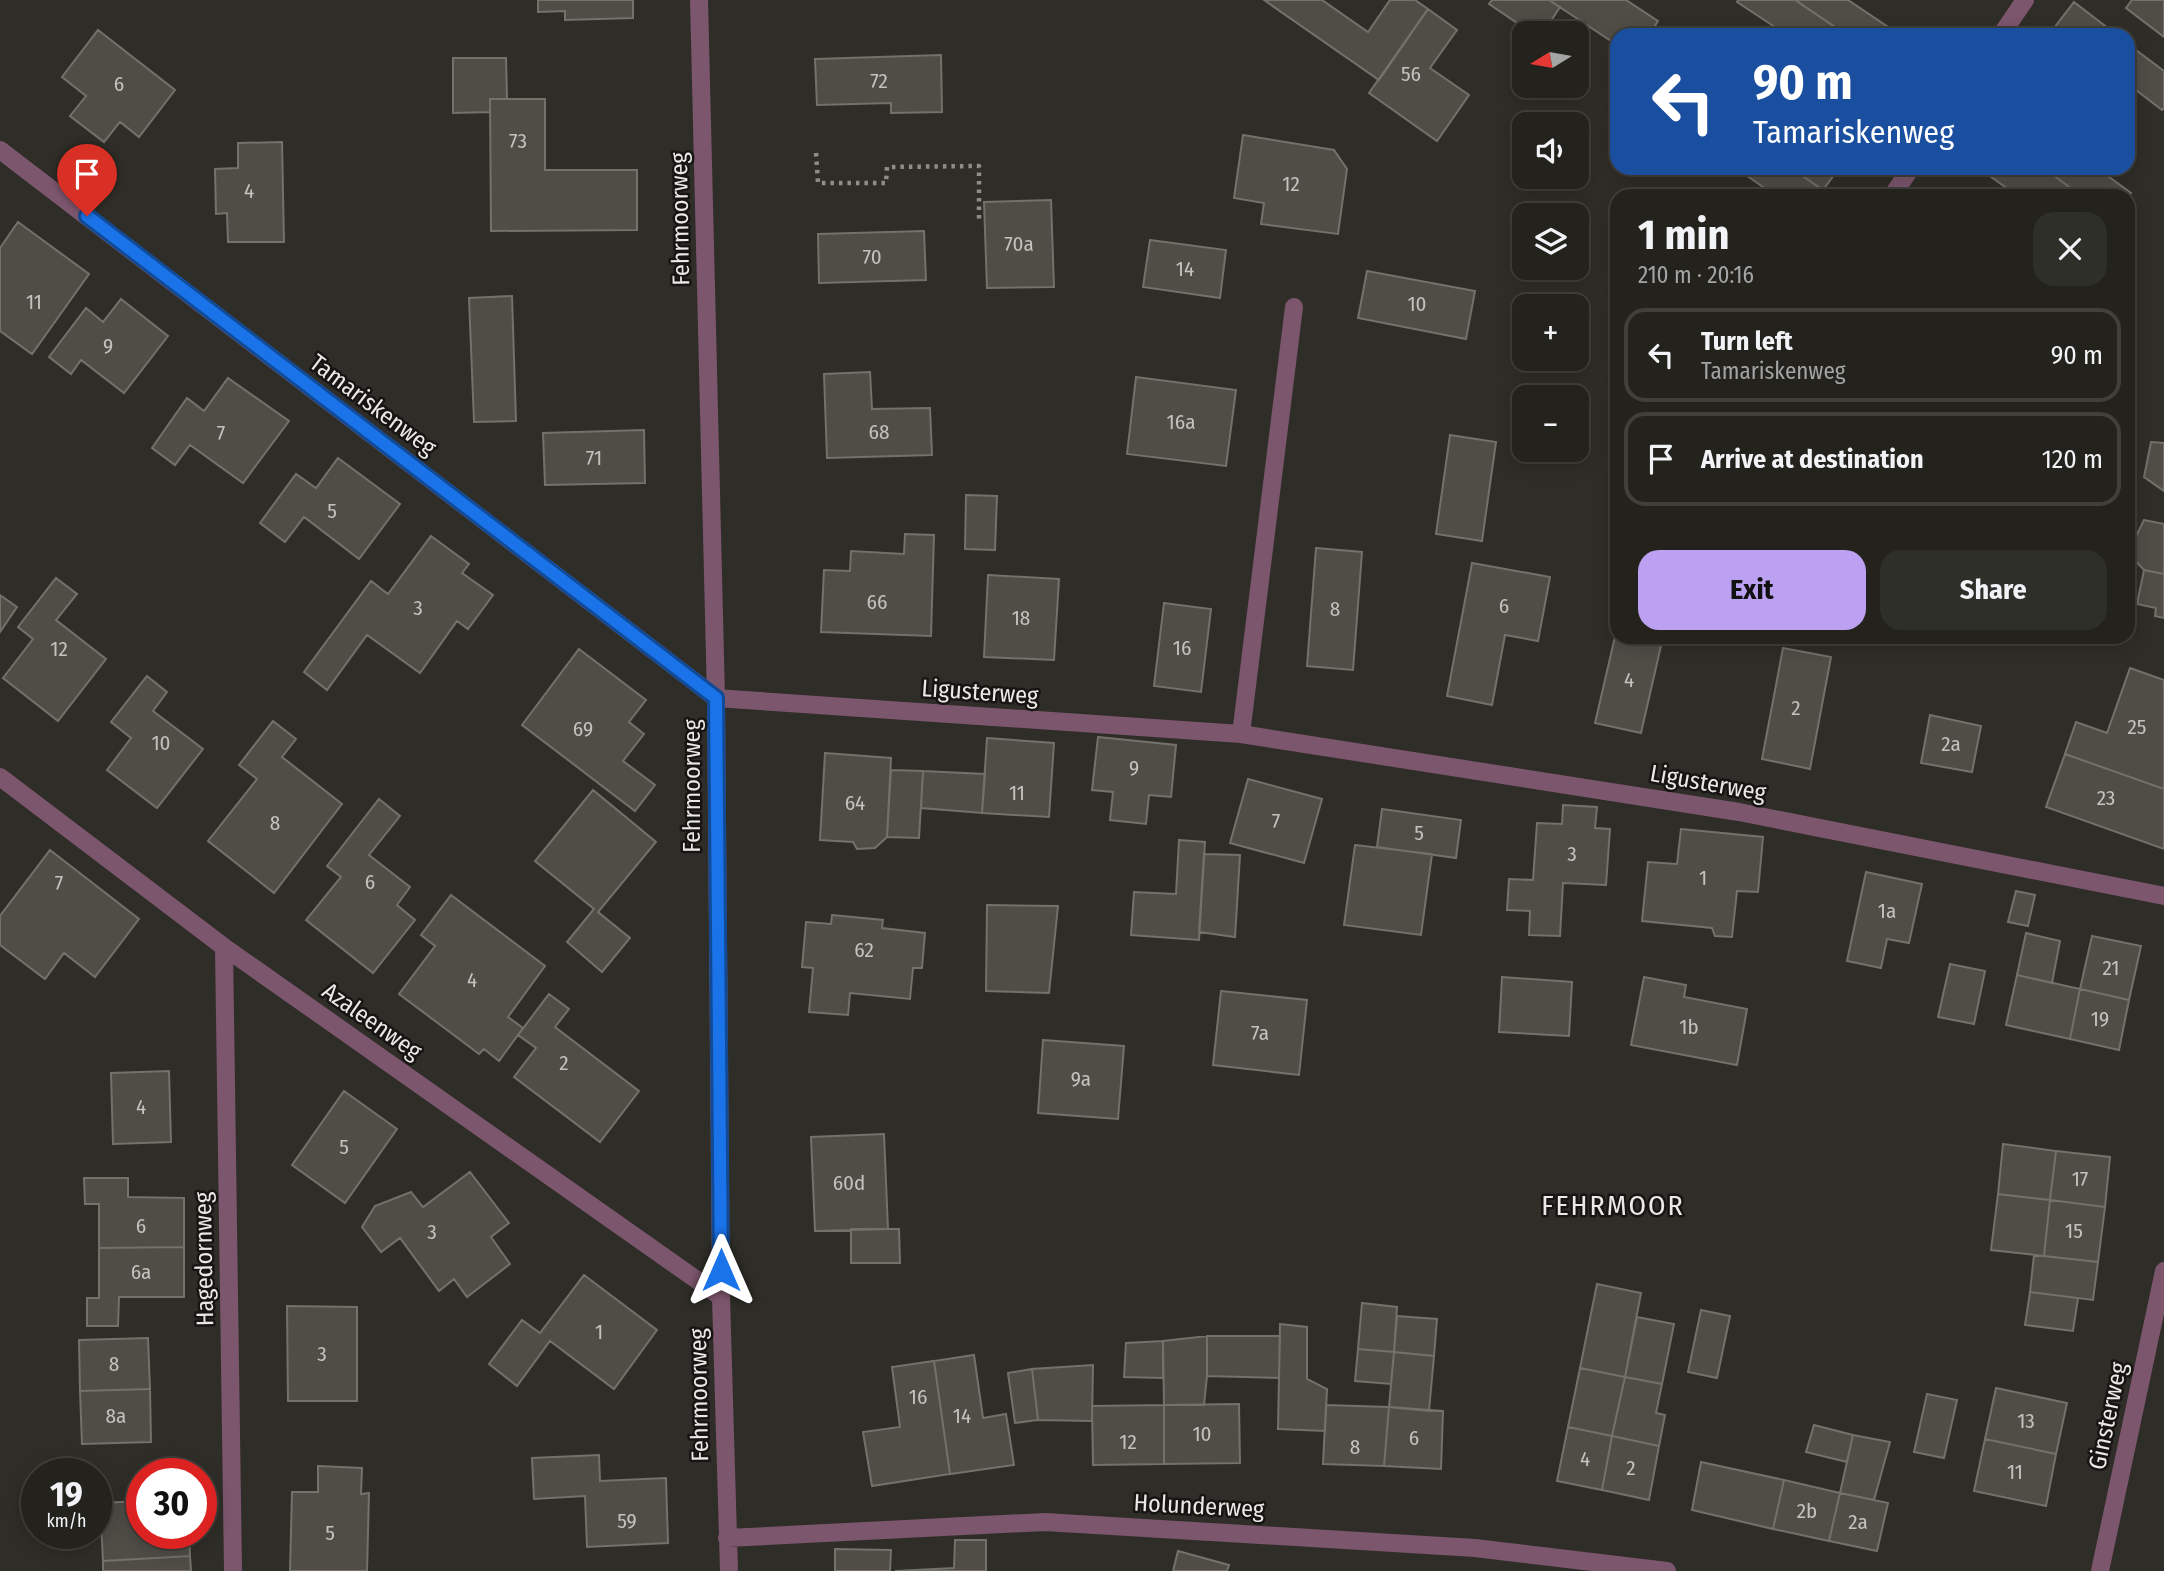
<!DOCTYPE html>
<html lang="en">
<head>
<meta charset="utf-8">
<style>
	:root { --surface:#23221d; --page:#2f2f2a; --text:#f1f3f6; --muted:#a3a4a4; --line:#403f3b; --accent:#bca0f2 }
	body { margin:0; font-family:"Fira Sans Condensed",sans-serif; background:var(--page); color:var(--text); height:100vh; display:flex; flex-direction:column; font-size:26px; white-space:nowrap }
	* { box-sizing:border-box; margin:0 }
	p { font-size:23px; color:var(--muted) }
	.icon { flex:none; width:38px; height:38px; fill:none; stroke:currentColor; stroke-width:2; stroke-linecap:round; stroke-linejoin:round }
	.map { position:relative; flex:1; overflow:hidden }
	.side { position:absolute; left:1610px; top:189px; width:525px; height:455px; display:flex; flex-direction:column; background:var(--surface); border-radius:21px; box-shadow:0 4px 18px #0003,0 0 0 2px var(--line) }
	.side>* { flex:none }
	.guide { position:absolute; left:1610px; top:28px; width:525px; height:147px; border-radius:21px; box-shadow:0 4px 18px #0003,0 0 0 2px var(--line); background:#1a4fa0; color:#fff; overflow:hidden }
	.needle { width:46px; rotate:259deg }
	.buttons { position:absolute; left:1512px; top:21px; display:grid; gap:14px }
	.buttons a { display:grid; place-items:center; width:77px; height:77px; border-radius:14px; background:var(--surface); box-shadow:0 4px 18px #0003,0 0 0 2px var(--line); font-size:35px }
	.speed { position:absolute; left:21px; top:1458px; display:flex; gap:14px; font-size:35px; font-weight:700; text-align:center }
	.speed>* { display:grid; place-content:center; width:91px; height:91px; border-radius:50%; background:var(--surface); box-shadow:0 4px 18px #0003,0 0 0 2px var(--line); line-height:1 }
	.speed small { font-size:18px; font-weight:400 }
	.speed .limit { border:10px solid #d22; background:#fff; color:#111 }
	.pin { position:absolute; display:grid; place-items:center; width:60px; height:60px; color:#fff; margin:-72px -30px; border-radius:50% 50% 50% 0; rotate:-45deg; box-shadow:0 0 7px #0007 }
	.pin .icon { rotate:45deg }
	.me { position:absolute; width:77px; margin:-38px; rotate:0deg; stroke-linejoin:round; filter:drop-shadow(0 0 5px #0008) }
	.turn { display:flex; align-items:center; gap:24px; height:147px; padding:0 28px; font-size:32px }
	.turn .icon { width:91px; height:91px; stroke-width:2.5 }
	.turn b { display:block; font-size:49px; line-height:60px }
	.round { display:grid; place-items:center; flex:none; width:74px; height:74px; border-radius:21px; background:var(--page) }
	.headline { display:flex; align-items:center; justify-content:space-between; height:119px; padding:0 28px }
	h1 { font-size:42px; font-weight:700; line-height:52px }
	.action { display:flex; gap:14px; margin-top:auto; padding:14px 28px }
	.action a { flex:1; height:80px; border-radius:21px; background:var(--accent); color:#111; font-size:28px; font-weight:700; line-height:80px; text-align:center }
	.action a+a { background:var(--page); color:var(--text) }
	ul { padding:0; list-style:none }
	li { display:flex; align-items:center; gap:21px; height:94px; margin:0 14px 10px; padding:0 14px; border:4px solid var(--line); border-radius:21px }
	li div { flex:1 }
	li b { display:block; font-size:26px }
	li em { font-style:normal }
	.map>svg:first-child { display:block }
	.building { fill:#4f4d46; stroke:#73716a; stroke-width:2 }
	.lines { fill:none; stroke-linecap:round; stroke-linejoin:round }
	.path { stroke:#8f8d88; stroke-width:4.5; stroke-dasharray:3.5 5; stroke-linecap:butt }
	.street { stroke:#7c566d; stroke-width:18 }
	.route-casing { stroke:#114b97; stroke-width:18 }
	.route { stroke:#1a73e8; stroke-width:12 }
	.labels { text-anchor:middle; stroke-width:5; stroke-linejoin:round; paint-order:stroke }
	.number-label { font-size:21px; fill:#c3c2bd }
	.street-label { font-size:24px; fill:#eae9e5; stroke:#161513 }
	.quarter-label { font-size:28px; letter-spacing:2px; fill:#eae9e5; stroke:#161513 }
</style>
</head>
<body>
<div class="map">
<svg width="2164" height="1571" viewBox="0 0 2164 1571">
	<rect width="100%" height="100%" fill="#2f2d27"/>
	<path class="building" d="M538 0H633V18L565 20V11L538 12Z
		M1264 0H1322L1368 32 1390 0H1415L1428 9 1379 80Z
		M1492 0H1549L1560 7 1543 33H1532L1489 4Z
		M1549 0H1626L1658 21 1649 35H1617V45Z
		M1738 0H1795L1847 35H1787L1737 2Z
		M1795 0H1848L1900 35H1847Z
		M2132 0H2164V37L2126 8Z
		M2074 2 2117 35H2063L2054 28Z
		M1428 9 1457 30 1430 68 1469 95 1437 141 1369 93Z
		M98 30 175 90 139 137 120 122 104 142 70 116 86 96 62 77Z
		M2128 44 2164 71V108L2162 110 2128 84Z
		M941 55 942 112 891 113V103L817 105 815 59Z
		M453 58H506L507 99H490V112L453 113Z
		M490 99H545V170H637V230L491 231Z
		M1243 135 1334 150 1347 169 1338 234 1261 224 1264 203 1234 198Z
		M282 142 284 242H228L227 213 216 214 215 169 238 168V143Z
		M1736 168H1791L1823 190 1819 196H1776Z
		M1791 168H1839L1823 190Z
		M1979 168H2044L2081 196H2004L2009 190Z
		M2044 168H2097L2131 193 2128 198 2081 196Z
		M1051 200 1054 287 987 288 984 202Z
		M18 222 89 274 32 354 0 331V248Z
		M924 231 926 280 819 283 818 234Z
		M1150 240 1226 250 1220 298 1143 287Z
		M1367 271 1475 291 1466 339 1358 318Z
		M512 296 516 421 474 422 469 298Z
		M121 299 168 336 124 393 81 360 71 374 49 357 86 308 103 322Z
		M870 372 872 409 930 408 932 455 827 458 824 374Z
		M1136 377 1236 390 1226 466 1127 454Z
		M228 378 289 421 243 483 190 445 175 465 152 448 187 398 204 411Z
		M644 430 645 483 545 485 543 433Z
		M1450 435 1496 442 1482 541 1436 534Z
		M2151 442 2164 443V491L2144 477Z
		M338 458 400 504 359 559 304 517 285 542 260 523 296 474 316 488Z
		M966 495 997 496 995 550 965 549Z
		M2144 520 2164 524V574L2144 570 2128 553Z
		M905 534 934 535 931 636 821 632 824 570 850 571 851 551 904 554Z
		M431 536 469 564 462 573 493 595 468 629 457 621 420 673 367 635 327 690 304 672 371 581 388 594Z
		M1316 548 1362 552 1353 670 1307 666Z
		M1472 563 1550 577 1538 641 1505 635 1492 705 1447 696Z
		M2144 570 2164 574V618L2155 616 2156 608 2137 604Z
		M988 575 1059 579 1054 660 984 657Z
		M56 578 77 594 56 620 106 659 58 721 3 678 33 639 18 627Z
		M0 595 17 607 0 632Z
		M1164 603 1211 609 1201 692 1154 686Z
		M1617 628V637H1663L1641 733 1595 723Z
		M1783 648 1831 657 1810 769 1762 759Z
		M579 649 646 700 629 722 644 734 623 761 655 785 635 811 522 725Z
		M2130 668 2164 680V789L2065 754 2076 722 2107 733Z
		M147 676 167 692 153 711 203 749 157 808 107 770 131 738 111 722Z
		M1930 715 1981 726 1972 772 1921 763Z
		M273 721 296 739 282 757 342 804 274 893 208 841 257 779 239 765Z
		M1098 737 1176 745 1171 797 1149 795 1146 824 1110 820 1113 792 1092 790Z
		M987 738 1054 743 1049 817 982 813Z
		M825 753 891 758 887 837 875 848 857 849 853 842 820 840Z
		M2065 754 2164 789V849L2046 807Z
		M891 770 923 771 919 838 887 837Z
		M923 771 985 774 982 813 921 808Z
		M1248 779 1322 799 1304 863 1230 843Z
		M593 790 656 842 598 912 630 938 602 972 567 942 594 909 535 861Z
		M379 799 400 816 369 855 410 887 397 905 415 920 373 973 306 920 341 877 327 866Z
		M1563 805 1597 807 1595 828 1610 829 1606 885 1563 883 1560 936 1529 935 1530 911 1507 910 1509 879 1533 880 1537 823 1562 824Z
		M1382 809 1461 820 1456 858 1377 847Z
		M1681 829 1763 837 1758 892 1737 891 1732 937 1715 936 1712 928 1642 921 1648 862 1677 864Z
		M1179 840 1205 842 1199 940 1131 935 1134 892 1176 894Z
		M1355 845 1432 854 1421 935 1344 925Z
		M50 850 139 919 95 977 64 953 45 979 0 945V916Z
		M1204 854 1240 855 1235 937 1199 932Z
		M1866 872 1922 884 1909 943 1887 939 1881 968 1847 961Z
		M2016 891 2035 895 2028 926 2008 922Z
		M451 895 545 966 508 1017 523 1028 499 1061 484 1049 479 1054 399 994 435 946 421 935Z
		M987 905 1058 906 1049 993 986 991Z
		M832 915 883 920 882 928 925 933 922 968H913L910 999 850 993 848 1015 809 1012 813 968 802 967 806 922 831 924Z
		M2026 933 2060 941 2052 983 2017 975Z
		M2092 936 2141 946 2129 1000 2080 989Z
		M1950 964 1985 971 1974 1024 1938 1017Z
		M2017 975 2080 989 2070 1039 2006 1025Z
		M1502 977 1572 982 1569 1036 1499 1032Z
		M1644 977 1686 985 1684 997 1747 1009 1737 1065 1631 1045Z
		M2080 989 2129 1000 2119 1050 2070 1039Z
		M1221 991 1307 1000 1299 1075 1213 1065Z
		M549 994 569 1009 555 1027 639 1091 600 1142 514 1077 536 1048 518 1035Z
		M1043 1040 1124 1046 1118 1119 1038 1113Z
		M169 1071 171 1142 113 1144 111 1073Z
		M344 1091 397 1129 345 1203 292 1165Z
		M884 1134 888 1229 815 1231 811 1137Z
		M2003 1144 2056 1151 2050 1200 1998 1194Z
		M2056 1151 2110 1157 2105 1207 2050 1200Z
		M470 1172 509 1223 491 1237 510 1264 467 1297 454 1279 439 1291 400 1238 381 1252 362 1227 375 1206 411 1192 423 1207Z
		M84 1178H128V1197L184 1198V1247L99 1248V1204H85Z
		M1998 1194 2050 1200 2044 1256 1991 1250Z
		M2050 1200 2105 1207 2098 1262 2044 1256Z
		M851 1229H899L900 1263H851Z
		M184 1247V1297H119L118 1326H87V1298H99V1248Z
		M2034 1255 2098 1262 2093 1300 2030 1292Z
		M584 1275 657 1330 614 1389 550 1341 517 1386 489 1364 522 1320 540 1333Z
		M1597 1284 1641 1293 1625 1377 1580 1368Z
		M2030 1292 2078 1298 2073 1331 2025 1325Z
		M1362 1303 1397 1307 1394 1352 1358 1349Z
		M287 1306 357 1307V1401H288Z
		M1701 1310 1730 1316 1717 1378 1688 1372Z
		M1397 1316 1437 1319 1434 1356 1394 1352Z
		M1637 1317 1674 1324 1662 1384 1625 1377Z
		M1280 1324 1307 1327V1379L1327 1389 1325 1431 1278 1429Z
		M1207 1336V1376L1204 1405H1164L1163 1341Z
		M1207 1336H1280L1279 1378 1207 1376Z
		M148 1338 150 1389 80 1391 79 1340Z
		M1163 1341V1378L1124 1377 1126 1343Z
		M1358 1349 1394 1352 1391 1384 1355 1381Z
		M1394 1352 1434 1356 1429 1411 1389 1407Z
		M974 1355 983 1418 1006 1414 1014 1465 950 1474 934 1361Z
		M934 1361 950 1474 872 1486 863 1432 900 1427 892 1367Z
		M1093 1365 1092 1421 1038 1420 1032 1369Z
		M1580 1368 1625 1377 1612 1436 1568 1427Z
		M1032 1369 1038 1420 1015 1423 1008 1373Z
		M1625 1377 1662 1384 1656 1413 1665 1415 1659 1446 1612 1436Z
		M1996 1388 2067 1403 2056 1454 1985 1439Z
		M150 1389 151 1442 82 1444 80 1391Z
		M1927 1394 1957 1400 1944 1458 1914 1452Z
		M1239 1404 1240 1463 1164 1464V1405Z
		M1164 1405V1464L1093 1465 1092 1406Z
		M1326 1405 1389 1407 1384 1466 1323 1464Z
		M1389 1407 1443 1411 1441 1469 1384 1466Z
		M1814 1425 1853 1435 1847 1462 1806 1452Z
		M1568 1427 1612 1436 1602 1490 1557 1481Z
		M1853 1435 1890 1442 1874 1500 1840 1493Z
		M1612 1436 1659 1446 1649 1500 1602 1490Z
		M1985 1439 2056 1454 2046 1506 1974 1491Z
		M599 1455 600 1481 666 1478 668 1543 587 1547 585 1496 534 1499 532 1458Z
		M1701 1462 1784 1480 1773 1529 1692 1510Z
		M318 1466 362 1468 361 1494 369 1493 367 1571H290L292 1492H318Z
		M1784 1480 1840 1493 1829 1541 1773 1529Z
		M1840 1493 1888 1503 1877 1551 1829 1541Z
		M142 1501V1533H189L190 1556 103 1561 100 1503Z
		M955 1540H986V1571H895L954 1568Z
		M835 1549 891 1550 890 1571H835Z
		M1178 1551 1229 1565 1227 1571H1173Z
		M190 1556 191 1571H103V1561Z"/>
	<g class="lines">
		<path class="path" d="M816 153 818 183H886L887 167 979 166V220"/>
		<path class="street" d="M699 0 716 698 721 1297 729 1571
			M2001 35 2025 0
			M0 150 716 698 1241 734 1739 812 2164 896
			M1892 196 1911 168
			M1241 734 1294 307
			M0 777 224 947 721 1297
			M224 947 233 1571
			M727 1538 1045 1522 1475 1548 1667 1571
			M2100 1571 2164 1271"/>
	</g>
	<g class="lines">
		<g class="route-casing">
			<path id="route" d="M87 216 716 698 721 1270"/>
		</g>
		<use href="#route" class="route"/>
	</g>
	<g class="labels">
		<g class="number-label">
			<text x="1411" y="81">56</text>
			<text x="879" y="88">72</text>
			<text x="119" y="91">6</text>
			<text x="518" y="148">73</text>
			<text x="1291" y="191">12</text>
			<text x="249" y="198">4</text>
			<text x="1019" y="251">70a</text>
			<text x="872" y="264">70</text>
			<text x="1185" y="276">14</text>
			<text x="34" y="309">11</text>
			<text x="1417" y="311">10</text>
			<text x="108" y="353">9</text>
			<text x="1181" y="429">16a</text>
			<text x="879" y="439">68</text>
			<text x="221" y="440">7</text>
			<text x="594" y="465">71</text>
			<text x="332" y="518">5</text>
			<text x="877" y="609">66</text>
			<text x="1504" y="613">6</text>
			<text x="418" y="615">3</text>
			<text x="1335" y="616">8</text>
			<text x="1021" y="625">18</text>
			<text x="1182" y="655">16</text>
			<text x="59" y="656">12</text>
			<text x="1629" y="687">4</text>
			<text x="1796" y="715">2</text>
			<text x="2137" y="734">25</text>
			<text x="583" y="736">69</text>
			<text x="161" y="750">10</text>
			<text x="1951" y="751">2a</text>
			<text x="1134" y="775">9</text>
			<text x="1017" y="800">11</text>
			<text x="2106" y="805">23</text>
			<text x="855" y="810">64</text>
			<text x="1276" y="828">7</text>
			<text x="275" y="830">8</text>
			<text x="1419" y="840">5</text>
			<text x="1572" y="861">3</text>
			<text x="1703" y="885">1</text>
			<text x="370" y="889">6</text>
			<text x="59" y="890">7</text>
			<text x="1887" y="918">1a</text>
			<text x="864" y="957">62</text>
			<text x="2111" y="975">21</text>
			<text x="472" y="987">4</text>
			<text x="2100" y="1026">19</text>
			<text x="1689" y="1034">1b</text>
			<text x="1260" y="1040">7a</text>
			<text x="564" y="1070">2</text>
			<text x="1081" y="1086">9a</text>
			<text x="141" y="1114">4</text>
			<text x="344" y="1154">5</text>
			<text x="2080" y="1186">17</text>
			<text x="849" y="1190">60d</text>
			<text x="141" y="1233">6</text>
			<text x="2074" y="1238">15</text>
			<text x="432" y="1239">3</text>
			<text x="141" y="1279">6a</text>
			<text x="599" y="1339">1</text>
			<text x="322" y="1361">3</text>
			<text x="114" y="1371">8</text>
			<text x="918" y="1404">16</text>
			<text x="116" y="1423">8a</text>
			<text x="962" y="1423">14</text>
			<text x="2026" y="1428">13</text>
			<text x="1202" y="1441">10</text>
			<text x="1414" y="1445">6</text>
			<text x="1128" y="1449">12</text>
			<text x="1355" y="1454">8</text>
			<text x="1585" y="1466">4</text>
			<text x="1631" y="1475">2</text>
			<text x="2015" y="1479">11</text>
			<text x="1807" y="1518">2b</text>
			<text x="627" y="1528">59</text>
			<text x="1858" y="1529">2a</text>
			<text x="330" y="1540">5</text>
		</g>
		<g class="street-label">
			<text transform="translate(680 219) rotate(-91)" y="8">Fehrmoorweg</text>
			<text transform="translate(373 405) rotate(37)" y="8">Tamariskenweg</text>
			<text transform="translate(980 692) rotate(4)" y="8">Ligusterweg</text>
			<text transform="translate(1708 783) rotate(10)" y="8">Ligusterweg</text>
			<text transform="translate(692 786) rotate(-90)" y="8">Fehrmoorweg</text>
			<text transform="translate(372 1021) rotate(35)" y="8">Azaleenweg</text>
			<text transform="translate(204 1259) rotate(-91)" y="8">Hagedornweg</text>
			<text transform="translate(699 1395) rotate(-91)" y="8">Fehrmoorweg</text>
			<text transform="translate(2108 1416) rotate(-78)" y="8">Ginsterweg</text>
			<text transform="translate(1199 1506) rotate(3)" y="8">Holunderweg</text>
		</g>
		<g class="quarter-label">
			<text x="1613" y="1215">FEHRMOOR</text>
		</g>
	</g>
</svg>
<div class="buttons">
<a><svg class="needle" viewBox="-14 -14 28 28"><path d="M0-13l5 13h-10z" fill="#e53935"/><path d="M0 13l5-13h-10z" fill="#a3a4a4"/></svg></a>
<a><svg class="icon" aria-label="sound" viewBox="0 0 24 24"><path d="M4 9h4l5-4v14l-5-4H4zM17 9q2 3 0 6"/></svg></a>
<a><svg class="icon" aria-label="layers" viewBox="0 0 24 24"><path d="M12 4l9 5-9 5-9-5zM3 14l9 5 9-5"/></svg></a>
<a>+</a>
<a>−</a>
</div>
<div class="speed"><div>19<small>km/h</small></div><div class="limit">30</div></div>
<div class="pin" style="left:87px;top:216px;background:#d93025"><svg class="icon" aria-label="arrive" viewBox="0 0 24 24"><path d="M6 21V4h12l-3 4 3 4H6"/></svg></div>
<svg class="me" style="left:721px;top:1270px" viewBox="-20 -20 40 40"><path d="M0-17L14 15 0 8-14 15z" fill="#1a73e8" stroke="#fff" stroke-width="4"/></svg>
<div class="guide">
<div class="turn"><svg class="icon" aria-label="left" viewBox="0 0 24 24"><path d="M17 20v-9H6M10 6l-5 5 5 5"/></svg><div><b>90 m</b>Tamariskenweg</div></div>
</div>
<section class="side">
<div class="headline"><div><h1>1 min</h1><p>210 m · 20:16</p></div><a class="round"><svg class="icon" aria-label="close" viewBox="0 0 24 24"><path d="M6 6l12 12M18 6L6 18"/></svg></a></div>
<ul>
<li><svg class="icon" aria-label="left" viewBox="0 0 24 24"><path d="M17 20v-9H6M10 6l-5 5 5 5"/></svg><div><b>Turn left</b><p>Tamariskenweg</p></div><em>90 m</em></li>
<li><svg class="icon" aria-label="arrive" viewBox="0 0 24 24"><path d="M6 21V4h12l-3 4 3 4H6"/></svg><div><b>Arrive at destination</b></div><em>120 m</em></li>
</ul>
<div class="action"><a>Exit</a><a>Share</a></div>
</section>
</div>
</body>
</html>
